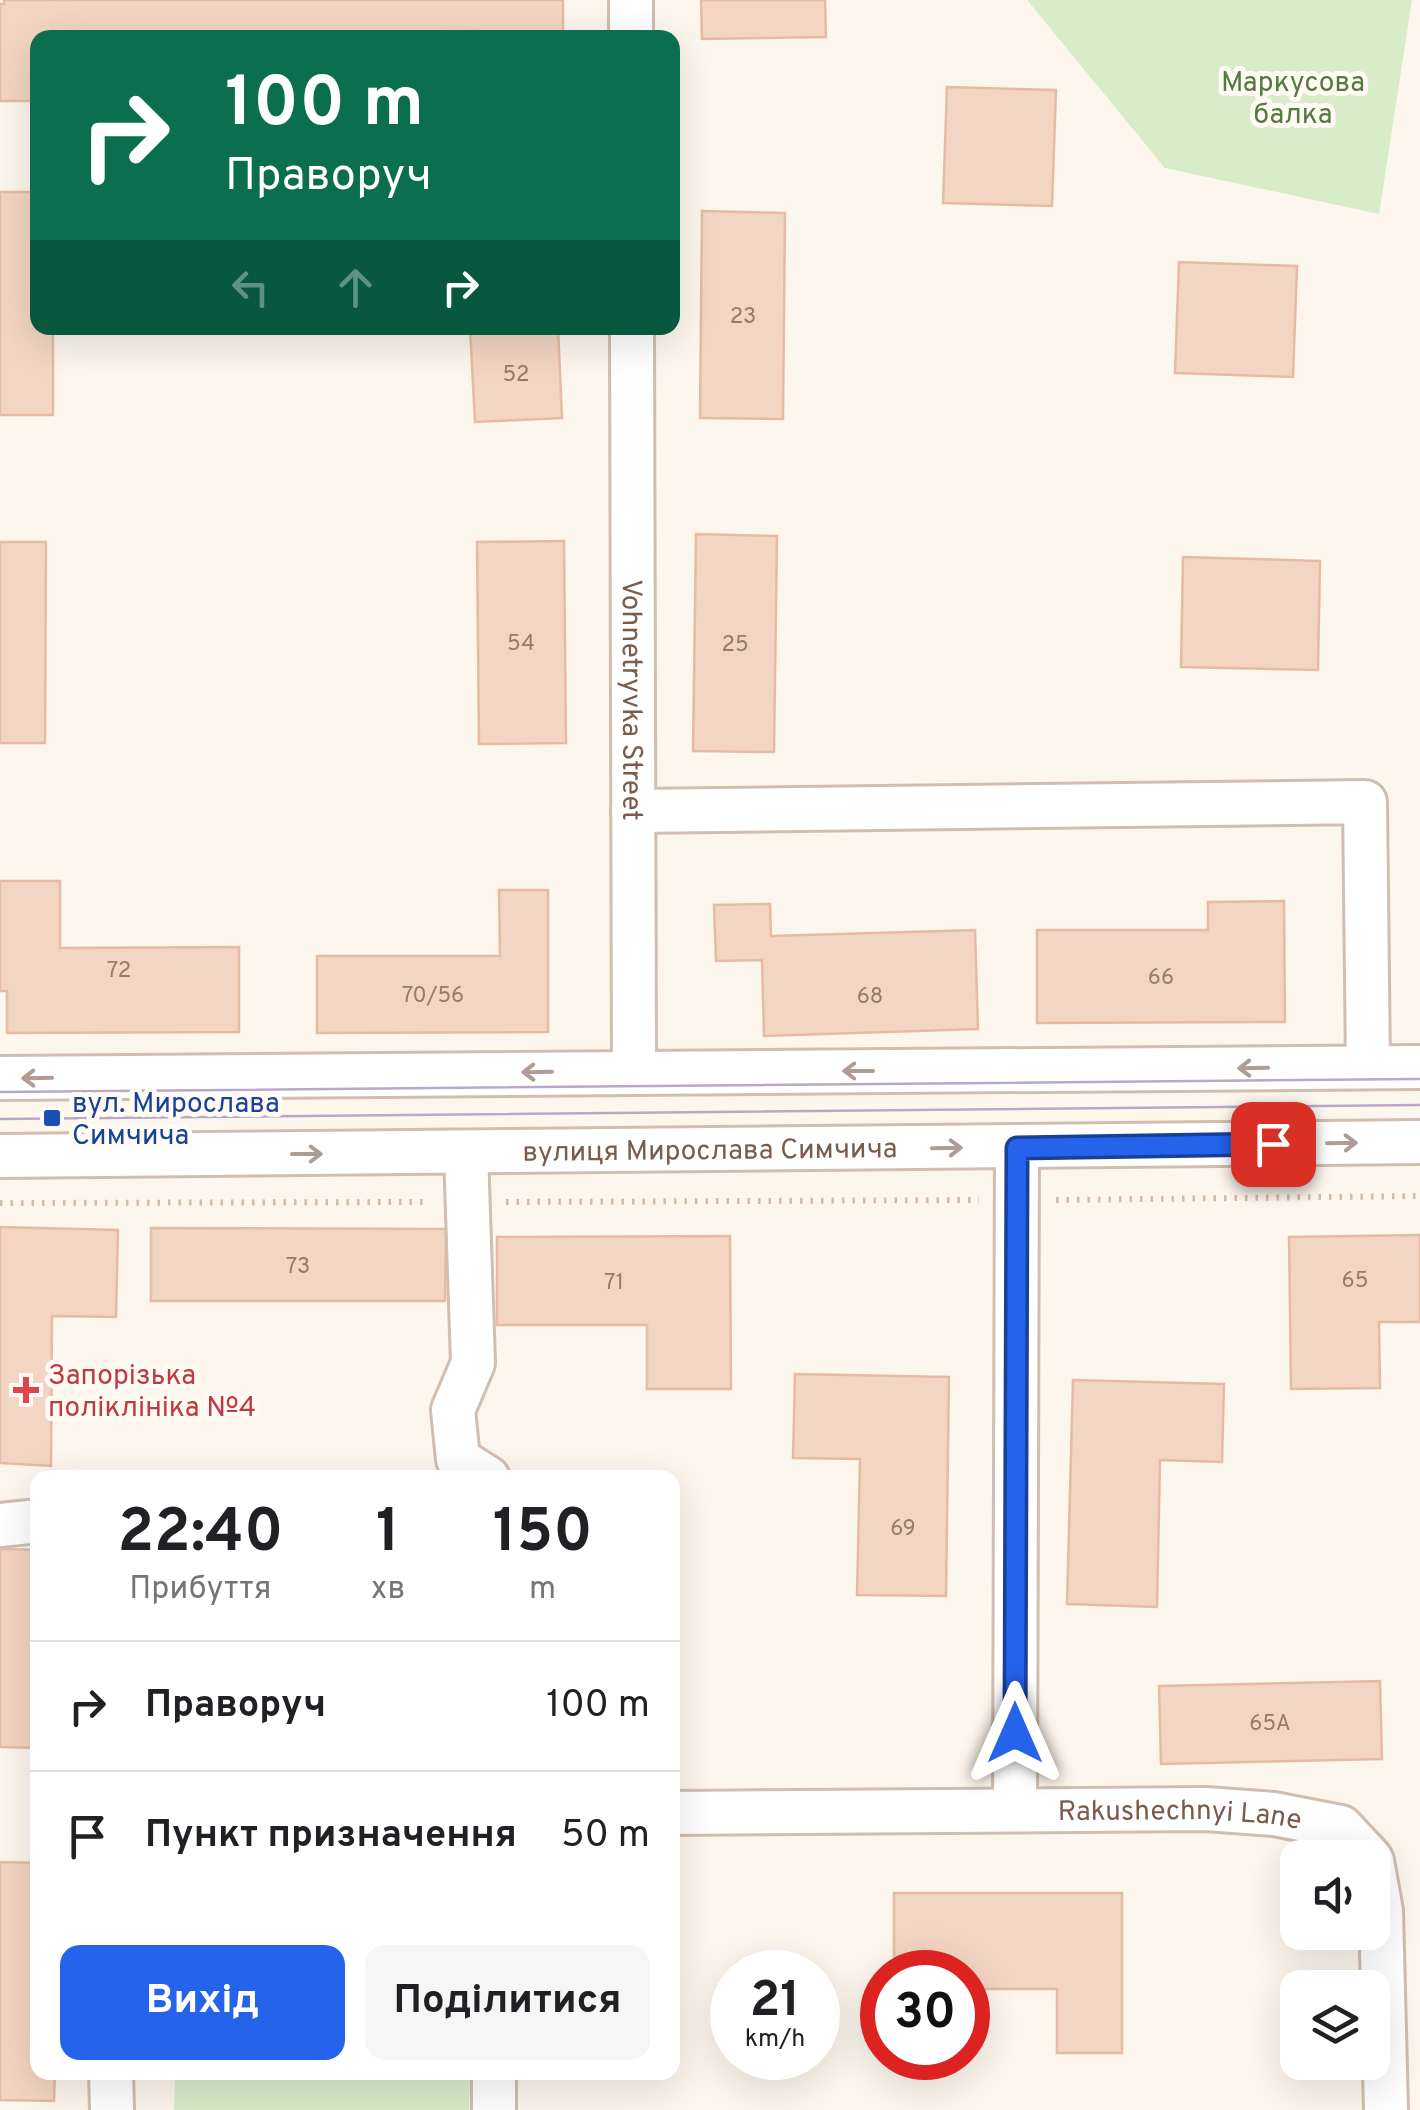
<!DOCTYPE html>
<html lang="uk">
<head>
<meta charset="utf-8">
<style>
	:root { --surface:#fff; --page:#f6f6f6; --text:#202124; --muted:#757577; --line:#e0e0e0; --accent:#2563eb }
	body { margin:0; font-family:Overpass,sans-serif; background:var(--page); color:var(--text); height:100vh; display:flex; flex-direction:column; font-size:38px; white-space:nowrap }
	* { box-sizing:border-box; margin:0 }
	p { font-size:32px; color:var(--muted) }
	.icon { flex:none; width:55px; height:55px; fill:none; stroke:currentColor; stroke-width:2; stroke-linecap:round; stroke-linejoin:round }
	.map { position:relative; flex:1; overflow:hidden }
	.side { position:absolute; left:30px; top:1470px; width:650px; height:610px; display:flex; flex-direction:column; background:var(--surface); border-radius:20px; box-shadow:0 10px 40px #0002 }
	.side>* { flex:none }
	.hud { position:absolute; left:30px; top:30px; width:650px; height:305px; border-radius:20px; box-shadow:0 10px 40px #0002; background:#0b6e4f; color:#fff; overflow:hidden }
	.buttons { position:absolute; left:1280px; top:1840px; display:grid; gap:20px }
	.buttons a { display:grid; place-items:center; width:110px; height:110px; border-radius:20px; background:var(--surface); box-shadow:0 10px 40px #0002; font-size:50px }
	.speed { position:absolute; left:710px; top:1950px; display:flex; gap:20px; font-size:50px; font-weight:700; text-align:center }
	.speed>* { display:grid; place-content:center; width:130px; height:130px; border-radius:50%; background:var(--surface); box-shadow:0 10px 40px #0002; line-height:1 }
	.speed small { font-size:25px; font-weight:400 }
	.speed .limit { border:15px solid #d22; background:#fff; color:#111 }
	.pin { position:absolute; display:grid; place-items:center; width:85px; height:85px; color:#fff; margin:-42px; border-radius:20px; box-shadow:0 5px 15px #0006 }
	.me { position:absolute; width:110px; margin:-55px; rotate:0deg; stroke-linejoin:round; filter:drop-shadow(0 0 8px #0008) }
	.turn { display:flex; align-items:center; gap:35px; height:210px; padding:0 30px; font-size:45px }
	.turn .icon { width:130px; height:130px; stroke-width:2.5 }
	.turn b { display:block; font-size:70px; line-height:85px }
	.lanes { display:flex; align-items:center; height:95px; padding:0 30px; background:#0003; justify-content:center; gap:50px; direction:ltr }
	.lanes .off { opacity:.35 }
	.eta { display:flex; justify-content:space-evenly; align-items:center; height:170px; text-align:center }
	.eta b { font-size:60px; font-weight:700; line-height:70px }
	.action { display:flex; gap:20px; margin-top:auto; padding:20px 30px }
	.action a { flex:1; height:115px; border-radius:20px; background:var(--accent); color:#fff; font-size:40px; font-weight:700; line-height:115px; text-align:center }
	.action a+a { background:var(--page); color:var(--text) }
	ul { padding:0; list-style:none }
	li { display:flex; align-items:center; gap:30px; height:130px; padding:0 30px; border-top:2px solid var(--line) }
	li div { flex:1 }
	li b { display:block; font-size:38px }
	li em { font-style:normal }
	.map>svg:first-child { display:block }
	.green { fill:#d8ecc9 }
	.building { fill:#f3d5c3; stroke:#e6bba3; stroke-width:2.5 }
	.lines { fill:none; stroke-linecap:round; stroke-linejoin:round }
	.minor-casing { stroke:#d1beb0; stroke-width:48 }
	.path { stroke:#d9b8a5; stroke-width:6; stroke-dasharray:2.5 8; stroke-linecap:butt }
	.minor { stroke:#fff; stroke-width:42 }
	.tram { stroke:#b9a8c9; stroke-width:2.5 }
	.oneway { stroke:#af9d94 }
	.route-casing { stroke:#184099; stroke-width:25 }
	.route { stroke:#2563eb; stroke-width:18 }
	.transit-dot { fill:#1a4fb4; stroke:#fffaf3; stroke-width:4 }
	.health-dot { fill:#e0444e; stroke:#fffaf3; stroke-width:4 }
	.labels { text-anchor:middle; stroke-width:10; stroke-linejoin:round; paint-order:stroke }
	.number-label { font-size:22px; fill:#987a6a }
	.park-label { font-size:28px; fill:#537a41; stroke:#fffaf3 }
	.street-label { font-size:28px; fill:#7a5c4d; stroke:#fffaf3 }
	.transit-label { font-size:28px; fill:#164399; stroke:#fffaf3; text-anchor:start }
	.health-label { font-size:28px; fill:#be3a42; stroke:#fffaf3; text-anchor:start }
</style>
</head>
<body>
<div class="map">
<svg width="1420" height="2110" viewBox="0 0 1420 2110">
	<rect width="100%" height="100%" fill="#fdf6ec"/>
	<path class="green" d="M1027 0H1412L1379 214 1165 168Z
		M175 2073H470L469 2110H174Z"/>
	<path class="building" d="M4 0H563V38H478V31L322 32V38H239V32H61V38H38V101H0V4H4Z
		M701 0H825L826 37 702 39Z
		M947 87 1056 90 1052 206 943 203Z
		M0 192H38V328H53V415H0Z
		M702 211 785 213 783 419 700 418Z
		M1179 262 1297 266 1293 377 1175 373Z
		M470 328H558L562 418 475 422Z
		M696 534 777 536 774 752 693 751Z
		M564 541 566 743 479 744 477 542Z
		M0 542H46L45 743H0Z
		M1183 557 1320 561 1318 670 1181 667Z
		M0 881H60V948L239 947V1032L7 1033V991H0Z
		M499 890H548V1032L317 1033V956H500Z
		M1284 901 1285 1022 1037 1023V930H1208V902Z
		M770 904 771 936 975 930 978 1029 764 1036 762 960 716 961 714 905Z
		M0 1227 118 1230 116 1317 52 1316 51 1466 0 1463Z
		M151 1228 446 1229 445 1301H151Z
		M1420 1235V1322H1379L1380 1388 1291 1389 1289 1237Z
		M730 1236 731 1389H647V1325H497V1237Z
		M795 1374 949 1377 946 1596 857 1595 860 1459 793 1458Z
		M1073 1380 1224 1384 1222 1462 1160 1460 1157 1607 1067 1604Z
		M0 1549 38 1550V1748L0 1747Z
		M1380 1681 1382 1759 1161 1764 1159 1686Z
		M0 1862 38 1863V2072H55L54 2101 0 2100Z
		M894 1893H1122V2053H1057V1989H968V1972H894Z"/>
	<g class="lines">
		<g class="minor-casing">
			<g id="minor">
				<path d="M631 0V38"/>
				<path id="s1" d="M632 328 634 1071"/>
				<path d="M633 811 1365 802 1368 1067"/>
				<path d="M0 1078 1420 1067"/>
				<path d="M466 1153 473 1363 453 1410 458 1459 488 1478"/>
				<path id="s2" d="M0 1156 1420 1142"/>
				<path d="M0 1525 38 1521"/>
				<path d="M1015 1809 1017 1148"/>
				<path id="s3" d="M672 1813 1206 1809 1274 1814 1341 1827 1370 1858"/>
				<path d="M1372 1861 1381 1911 1386 2110"/>
				<path d="M111 2072 112 2110"/>
				<path d="M494 2072V2110"/>
			</g>
		</g>
		<path class="path" d="M1056 1200 1420 1196
			M506 1202 979 1200
			M0 1203 429 1202"/>
		<use href="#minor" class="minor"/>
		<path class="tram" d="M0 1092 1420 1079
			M0 1119 1420 1105"/>
	</g>
	<defs><path id="oneway-shaft" d="M-6 0H5M1.5-3L5.5 0L1.5 3" fill="none" stroke-width="1.6" stroke-linecap="round" stroke-linejoin="round" transform="scale(2.5)"/></defs>
	<g class="oneway">
		<use href="#oneway-shaft" transform="translate(1253 1068) rotate(179)"/>
		<use href="#oneway-shaft" transform="translate(858 1071) rotate(-180)"/>
		<use href="#oneway-shaft" transform="translate(537 1072) rotate(179)"/>
		<use href="#oneway-shaft" transform="translate(37 1078) rotate(179)"/>
		<use href="#oneway-shaft" transform="translate(1342 1143) rotate(-1)"/>
		<use href="#oneway-shaft" transform="translate(947 1148) rotate(-1)"/>
		<use href="#oneway-shaft" transform="translate(307 1154)"/>
	</g>
	<g class="lines">
		<g class="route-casing">
			<path id="route" d="M1015 1733 1017 1148 1273 1144"/>
		</g>
		<use href="#route" class="route"/>
	</g>
	<rect class="transit-dot" x="42" y="1108" width="20" height="20" rx="5"/>
	<path class="health-dot" d="M21 1375h10v10h10v10h-10v10h-10v-10h-10v-10h10z"/>
	<g class="labels">
		<g class="number-label">
			<text x="743" y="323">23</text>
			<text x="516" y="381">52</text>
			<text x="521" y="650">54</text>
			<text x="735" y="651">25</text>
			<text x="119" y="977">72</text>
			<text x="1161" y="984">66</text>
			<text x="433" y="1002">70/56</text>
			<text x="870" y="1003">68</text>
			<text x="298" y="1273">73</text>
			<text x="1355" y="1287">65</text>
			<text x="614" y="1289">71</text>
			<text x="903" y="1535">69</text>
			<text x="1270" y="1730">65А</text>
		</g>
		<g class="park-label">
			<text x="1293" y="91">Маркусова<tspan x="1293" dy="32">балка</tspan></text>
		</g>
		<g class="street-label">
			<text dy="10" stroke="none"><textPath href="#s1" startOffset="372">Vohnetryvka Street</textPath></text>
			<text dy="10" stroke="none"><textPath href="#s2" startOffset="710">вулиця Мирослава Симчича</textPath></text>
			<text dy="10" stroke="none"><textPath href="#s3" startOffset="508">Rakushechnyi Lane</textPath></text>
		</g>
		<g class="transit-label">
			<text x="72" y="1112">вул. Мирослава<tspan x="72" dy="32">Симчича</tspan></text>
		</g>
		<g class="health-label">
			<text x="48" y="1384">Запорізька<tspan x="48" dy="32">поліклініка №4</tspan></text>
		</g>
	</g>
</svg>
<div class="buttons">
<a><svg class="icon" aria-label="sound" viewBox="0 0 24 24"><path d="M4 9h4l5-4v14l-5-4H4zM17 9q2 3 0 6"/></svg></a>
<a><svg class="icon" aria-label="layers" viewBox="0 0 24 24"><path d="M12 4l9 5-9 5-9-5zM3 14l9 5 9-5"/></svg></a>
</div>
<div class="speed"><div>21<small>km/h</small></div><div class="limit">30</div></div>
<div class="pin" style="left:1273px;top:1144px;background:#d93025"><svg class="icon" aria-label="arrive" viewBox="0 0 24 24"><path d="M6 21V4h12l-3 4 3 4H6"/></svg></div>
<svg class="me" style="left:1015px;top:1733px" viewBox="-20 -20 40 40"><path d="M0-17L14 15 0 8-14 15z" fill="#2563eb" stroke="#fff" stroke-width="4"/></svg>
<div class="hud">
<div class="turn"><svg class="icon" aria-label="right" viewBox="0 0 24 24"><path d="M7 20v-9h11M14 6l5 5-5 5"/></svg><div><b>100 m</b>Праворуч</div></div>
<div class="lanes"><svg class="icon off" aria-label="left" viewBox="0 0 24 24"><path d="M17 20v-9H6M10 6l-5 5 5 5"/></svg><svg class="icon off" aria-label="ahead" viewBox="0 0 24 24"><path d="M12 20V5M6 11l6-6 6 6"/></svg><svg class="icon" aria-label="right" viewBox="0 0 24 24"><path d="M7 20v-9h11M14 6l5 5-5 5"/></svg></div>
</div>
<section class="side">
<div class="eta">
<div><b>22:40</b><p>Прибуття</p></div>
<div><b>1</b><p>хв</p></div>
<div><b>150</b><p>m</p></div>
</div>
<ul>
<li><svg class="icon" aria-label="right" viewBox="0 0 24 24"><path d="M7 20v-9h11M14 6l5 5-5 5"/></svg><div><b>Праворуч</b></div><em>100 m</em></li>
<li><svg class="icon" aria-label="arrive" viewBox="0 0 24 24"><path d="M6 21V4h12l-3 4 3 4H6"/></svg><div><b>Пункт призначення</b></div><em>50 m</em></li>
</ul>
<div class="action"><a>Вихід</a><a>Поділитися</a></div>
</section>
</div>
</body>
</html>
